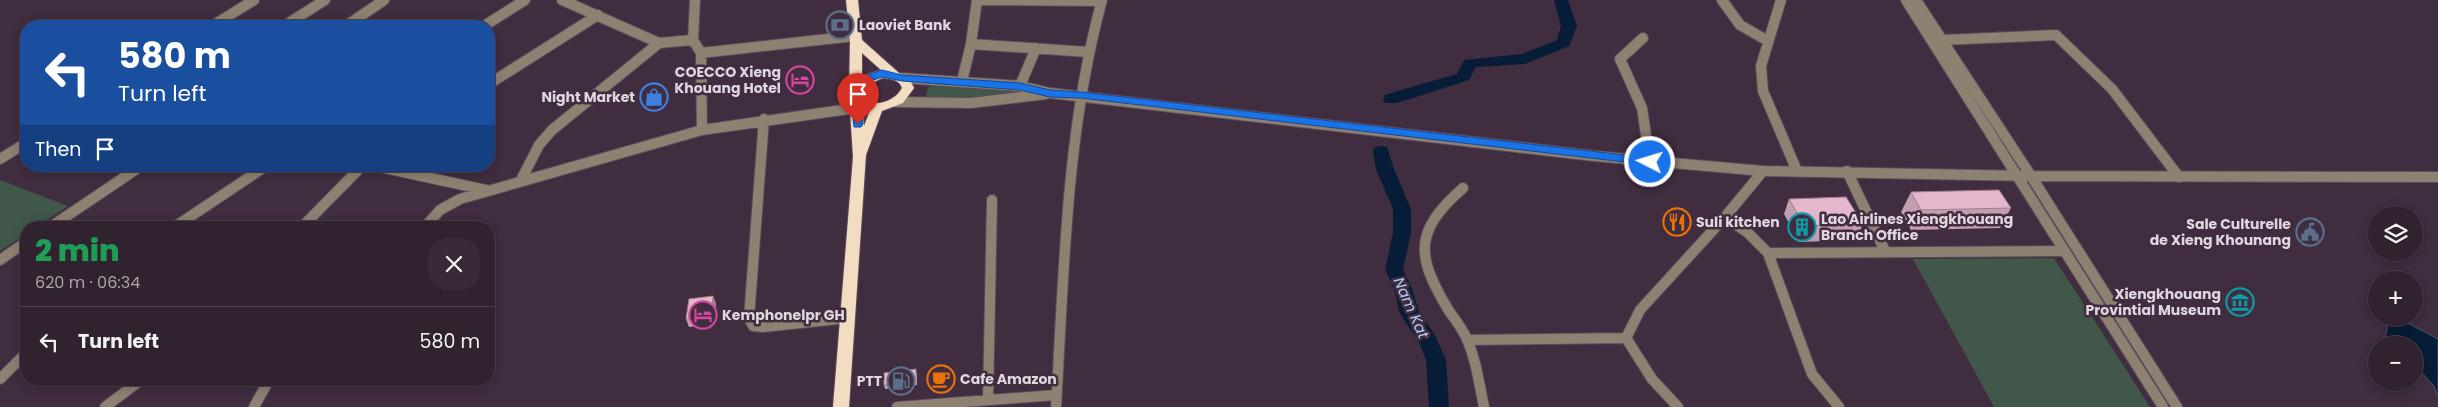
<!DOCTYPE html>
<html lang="en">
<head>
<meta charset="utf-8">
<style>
	:root { --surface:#30222f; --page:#382a37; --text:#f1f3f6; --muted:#a8a4aa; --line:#4b3f4b }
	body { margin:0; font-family:Poppins,sans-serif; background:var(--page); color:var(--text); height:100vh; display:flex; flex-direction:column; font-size:19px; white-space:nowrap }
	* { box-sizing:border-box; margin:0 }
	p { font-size:16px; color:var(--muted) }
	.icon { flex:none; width:28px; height:28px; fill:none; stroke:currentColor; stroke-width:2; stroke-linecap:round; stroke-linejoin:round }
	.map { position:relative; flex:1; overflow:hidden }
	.details { position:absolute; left:20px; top:221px; width:475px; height:165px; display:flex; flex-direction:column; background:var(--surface); border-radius:20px; box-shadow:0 2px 12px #0003,0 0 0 1px var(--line) }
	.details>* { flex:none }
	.banner { position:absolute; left:20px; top:20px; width:475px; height:152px; border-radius:20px; box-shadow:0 2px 12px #0003,0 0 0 1px var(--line); background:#1a4fa0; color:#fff; overflow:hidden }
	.buttons { position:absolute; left:2368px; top:206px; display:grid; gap:10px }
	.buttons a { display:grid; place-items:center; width:55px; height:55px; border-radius:50%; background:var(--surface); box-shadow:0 2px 12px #0003,0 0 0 1px var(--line); font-size:25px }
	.pin { position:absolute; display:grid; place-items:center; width:42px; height:42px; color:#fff; margin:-51px -21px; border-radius:50% 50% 50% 0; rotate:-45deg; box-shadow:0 0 5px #0007 }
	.pin .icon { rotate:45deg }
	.me { position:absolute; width:55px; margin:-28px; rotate:275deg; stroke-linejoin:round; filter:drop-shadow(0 0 4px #0008) }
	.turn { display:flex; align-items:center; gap:18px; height:105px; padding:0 15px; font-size:22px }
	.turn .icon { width:65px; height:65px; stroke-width:2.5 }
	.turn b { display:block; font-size:35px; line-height:42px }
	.then { display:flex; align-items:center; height:48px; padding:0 15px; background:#0003; gap:10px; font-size:19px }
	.round { display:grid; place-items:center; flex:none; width:52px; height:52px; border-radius:20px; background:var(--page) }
	.headline { display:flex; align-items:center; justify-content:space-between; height:85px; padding:0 15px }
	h1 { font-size:30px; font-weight:800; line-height:38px; color:#1e9e55 }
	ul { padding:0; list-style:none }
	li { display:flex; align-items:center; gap:15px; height:70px; padding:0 15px; border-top:1px solid var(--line) }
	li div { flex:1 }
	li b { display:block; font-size:19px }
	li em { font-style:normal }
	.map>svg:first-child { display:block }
	.green { fill:#405749 }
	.water { fill:#071c36; stroke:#485469 }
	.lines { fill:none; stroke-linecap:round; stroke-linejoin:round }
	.river { fill:#071c36; fill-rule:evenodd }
	.minor-casing { stroke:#5d4b5c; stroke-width:12 }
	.tertiary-casing { stroke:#5d4b5c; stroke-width:12 }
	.trunk-casing { stroke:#5d4b5c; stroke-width:2 }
	.minor { stroke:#8d8172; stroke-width:10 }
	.tertiary { stroke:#8d8172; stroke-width:10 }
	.trunk { fill:#f2ddc2; fill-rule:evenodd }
	.wall { fill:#c49daf }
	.shaded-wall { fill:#a0808f }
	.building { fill:#e4b7cc; stroke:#a0808f }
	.route { fill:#1a73e8; stroke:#114b97 }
	.labels { text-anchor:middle; stroke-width:5; stroke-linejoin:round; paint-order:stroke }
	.poi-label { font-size:14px; font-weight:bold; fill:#e1d5e0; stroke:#402d3f; text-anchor:start }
	.water-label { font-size:15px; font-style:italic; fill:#acccf7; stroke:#402d3f }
</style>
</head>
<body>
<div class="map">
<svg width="2438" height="407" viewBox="0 0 2438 407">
	<rect width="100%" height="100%" fill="#402d3f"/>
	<path class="green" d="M936 84 1016 92 1015 95 933 102 925 99C928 90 926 85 936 84Z
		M0 180 68 206 36 227 26 228V234L0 251Z
		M2054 258 2150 407H1994L1913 259Z"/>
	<path class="water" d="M2394 318 2402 320 2438 339V398L2434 386 2414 364V345H2389L2385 339 2389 320Z"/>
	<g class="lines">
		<path class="river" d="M1554 0H1568L1577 26 1569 46 1525 64 1476 67 1469 80 1397 103H1385L1383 99 1385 95 1394 92 1457 74 1464 60 1522 54 1557 40 1561 26Z
			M1381 146 1387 147 1394 169 1411 209V233L1403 270 1412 288 1419 312 1435 335 1446 360 1449 407H1429L1426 360 1419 342 1400 314 1394 288 1385 270 1393 233V209L1376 169 1373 151 1375 147Z"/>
		<g class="minor-casing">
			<path id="minor" d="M562 0 659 43 693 40
				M695 0 693 40 701 53 702 130
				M977 0 1101 1
				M1722 0 1740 25 1768 41
				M1781 0 1761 66 1763 91 1797 171
				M212 26 254 0
				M284 26 325 0
				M346 26 384 0
				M484 26 525 0
				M1643 38 1620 59 1642 108 1650 162
				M1942 40 2056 35 2112 89 2179 177
				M971 44 1088 52
				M701 53 855 36
				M962 81 971 44 977 0
				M489 84 598 15
				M1020 86 1036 48
				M764 119 749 318 753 326 763 327 848 318
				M0 159 26 143
				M375 166 486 190
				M1847 171 1885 251
				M520 182 539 145 552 130 659 43
				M1463 188C1413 232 1416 256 1449 311 1455 319 1461 327 1466 337 1476 359 1479 383 1484 407
				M1725 217 1747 232 1768 253 1812 374 1839 407
				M49 228 141 166
				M173 228 266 166
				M301 228 362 166
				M424 228 440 210 460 199 702 130 856 108
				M1768 253 2065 251
				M0 260 26 242
				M1467 340 1626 338
				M0 379 26 353
				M988 400 992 200
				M105 407 141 380
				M254 407 269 380
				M897 407 1056 395
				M1056 407C1064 271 1066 132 1102 0
				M1678 407 1652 379 1626 338 1640 310 1725 217 1763 171"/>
		</g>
		<g class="tertiary-casing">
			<path id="tertiary" d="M1906 0 2163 407
				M1916 0 2031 176 2177 407
				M902 78 1020 86 1050 93 1594 156 1763 171 2031 176 2438 177
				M895 102 971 103 1046 94"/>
		</g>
		<g class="trunk-casing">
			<path id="trunk" d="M846 0H858L862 40 899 73 909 78 914 88 903 103 882 111 866 155 849 407H833L853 157 849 95 850 41ZM862 53 881 70 862 76ZM882 78C891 79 899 79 902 88 894 103 872 109 861 95L863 88ZM863 108 870 110 864 126Z"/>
		</g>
		<use href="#minor" class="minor"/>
		<use href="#tertiary" class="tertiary"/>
		<use href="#trunk" class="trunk"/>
	</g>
	<path class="wall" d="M1911 192 2011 208 2000 228 1911 230 1901 212Z
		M1789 199 1863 224 1856 240 1799 242 1784 214Z
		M713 296 716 304 714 324 689 327 686 319Z
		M917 373V385L885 389 884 385Z"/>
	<path class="shaded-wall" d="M713 296 716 304 714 324 711 316Z"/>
	<path class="building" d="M1999 190 2011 208 1921 210 1911 192Z
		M1846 197 1863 224 1805 226 1789 199Z
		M713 296 711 316 686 319 689 299Z
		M916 369V382L884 385V373Z"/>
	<path class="route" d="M882 70 902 75 1020 83 1050 90 1081 92 1650 158 1656 162 1650 165 1081 98 1050 97 1020 90 902 81 882 77 868 82 861 89 863 124 861 127H854L850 88 861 77Z"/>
	<defs>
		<g id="bank-ring" transform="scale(1.4375)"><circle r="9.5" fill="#402d3f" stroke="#5c6f8a" stroke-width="1.5"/><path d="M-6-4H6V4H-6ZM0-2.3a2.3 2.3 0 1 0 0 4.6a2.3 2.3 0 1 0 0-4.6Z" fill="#5c6f8a"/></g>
		<g id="hotel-ring" transform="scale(1.4375)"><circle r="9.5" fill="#402d3f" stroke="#d1479c" stroke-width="1.5"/><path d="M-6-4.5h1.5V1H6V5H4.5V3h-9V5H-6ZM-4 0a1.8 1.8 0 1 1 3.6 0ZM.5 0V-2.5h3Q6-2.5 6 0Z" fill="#d1479c"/></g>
		<g id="shop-ring" transform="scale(1.4375)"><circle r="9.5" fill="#402d3f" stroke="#3f7fe0" stroke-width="1.5"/><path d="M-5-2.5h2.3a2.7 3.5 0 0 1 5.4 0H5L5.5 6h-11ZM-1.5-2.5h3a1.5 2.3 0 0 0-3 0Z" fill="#3f7fe0"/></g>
		<g id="restaurant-ring" transform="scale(1.4375)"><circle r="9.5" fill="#402d3f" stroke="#e8710a" stroke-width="1.5"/><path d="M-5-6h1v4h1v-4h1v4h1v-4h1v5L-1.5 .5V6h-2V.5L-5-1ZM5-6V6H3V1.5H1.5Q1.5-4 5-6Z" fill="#e8710a"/></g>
		<g id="building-ring" transform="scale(1.4375)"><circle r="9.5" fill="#402d3f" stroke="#0f9aa8" stroke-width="1.5"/><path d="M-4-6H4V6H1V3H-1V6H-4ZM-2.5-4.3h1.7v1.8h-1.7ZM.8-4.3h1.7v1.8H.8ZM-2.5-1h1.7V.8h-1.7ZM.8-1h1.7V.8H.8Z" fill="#0f9aa8"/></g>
		<g id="civic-ring" transform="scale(1.4375)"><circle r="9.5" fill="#402d3f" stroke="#5c6f8a" stroke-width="1.5"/><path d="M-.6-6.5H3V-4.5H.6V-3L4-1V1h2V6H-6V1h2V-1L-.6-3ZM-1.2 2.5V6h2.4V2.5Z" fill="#5c6f8a"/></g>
		<g id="museum-ring" transform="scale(1.4375)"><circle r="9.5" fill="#402d3f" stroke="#0f9aa8" stroke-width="1.5"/><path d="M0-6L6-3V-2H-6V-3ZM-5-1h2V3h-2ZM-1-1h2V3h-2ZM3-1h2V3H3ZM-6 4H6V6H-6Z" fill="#0f9aa8"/></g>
		<g id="cafe-ring" transform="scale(1.4375)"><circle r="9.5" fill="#402d3f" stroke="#e8710a" stroke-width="1.5"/><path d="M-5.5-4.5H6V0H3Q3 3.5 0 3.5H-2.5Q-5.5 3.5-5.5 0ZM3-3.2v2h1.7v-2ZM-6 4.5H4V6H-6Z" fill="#e8710a"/></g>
		<g id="fuel-ring" transform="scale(1.4375)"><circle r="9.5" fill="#402d3f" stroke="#5c6f8a" stroke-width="1.5"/><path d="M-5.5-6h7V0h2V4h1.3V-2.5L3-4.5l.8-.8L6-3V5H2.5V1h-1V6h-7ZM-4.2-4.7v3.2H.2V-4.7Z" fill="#5c6f8a"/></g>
	</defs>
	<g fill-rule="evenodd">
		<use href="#bank-ring" x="840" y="25"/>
		<use href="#hotel-ring" x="800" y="80"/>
		<use href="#shop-ring" x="654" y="97"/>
		<use href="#restaurant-ring" x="1677" y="222"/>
		<use href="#building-ring" x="1802" y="227"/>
		<use href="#civic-ring" x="2310" y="232"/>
		<use href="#museum-ring" x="2240" y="302"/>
		<use href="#hotel-ring" x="703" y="315"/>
		<use href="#cafe-ring" x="941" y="379"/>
		<use href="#fuel-ring" x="901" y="381"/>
	</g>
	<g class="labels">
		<g class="poi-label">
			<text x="859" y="30">Laoviet Bank</text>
			<text x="781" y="77" text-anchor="end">COECCO Xieng<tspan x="781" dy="16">Khouang Hotel</tspan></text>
			<text x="635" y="102" text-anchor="end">Night Market</text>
			<text x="1821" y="224">Lao Airlines Xiengkhouang<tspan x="1821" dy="16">Branch Office</tspan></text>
			<text x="1696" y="227">Suli kitchen</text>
			<text x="2291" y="229" text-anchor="end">Sale Culturelle<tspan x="2291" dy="16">de Xieng Khounang</tspan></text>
			<text x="2221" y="299" text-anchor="end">Xiengkhouang<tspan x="2221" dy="16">Provintial Museum</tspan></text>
			<text x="722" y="320">Kemphonelpr GH</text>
			<text x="960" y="384">Cafe Amazon</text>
			<text x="882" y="386" text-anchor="end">PTT</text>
		</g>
		<g class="water-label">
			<text transform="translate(1411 308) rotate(66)" y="5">Nam Kat</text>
		</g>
	</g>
</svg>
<div class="buttons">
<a><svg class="icon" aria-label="layers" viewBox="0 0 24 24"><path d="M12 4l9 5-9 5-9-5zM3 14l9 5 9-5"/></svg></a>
<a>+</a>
<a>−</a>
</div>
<div class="pin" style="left:858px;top:124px;background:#d93025"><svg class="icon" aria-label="arrive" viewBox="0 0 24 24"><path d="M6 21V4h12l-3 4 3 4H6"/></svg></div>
<svg class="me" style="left:1650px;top:162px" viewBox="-20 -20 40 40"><circle r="17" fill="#1a73e8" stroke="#fff" stroke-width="3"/><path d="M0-11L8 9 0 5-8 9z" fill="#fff"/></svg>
<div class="banner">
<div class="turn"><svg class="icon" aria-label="left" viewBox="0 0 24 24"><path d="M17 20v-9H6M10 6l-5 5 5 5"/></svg><div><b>580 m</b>Turn left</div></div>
<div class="then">Then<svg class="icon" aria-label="arrive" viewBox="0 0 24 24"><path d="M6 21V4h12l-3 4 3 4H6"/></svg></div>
</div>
<section class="details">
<div class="headline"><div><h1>2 min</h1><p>620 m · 06:34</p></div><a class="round"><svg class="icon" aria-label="close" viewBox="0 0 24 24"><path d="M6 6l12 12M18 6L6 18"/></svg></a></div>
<ul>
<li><svg class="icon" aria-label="left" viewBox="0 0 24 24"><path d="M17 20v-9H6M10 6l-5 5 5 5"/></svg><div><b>Turn left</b></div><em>580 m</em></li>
</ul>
</section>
</div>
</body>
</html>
